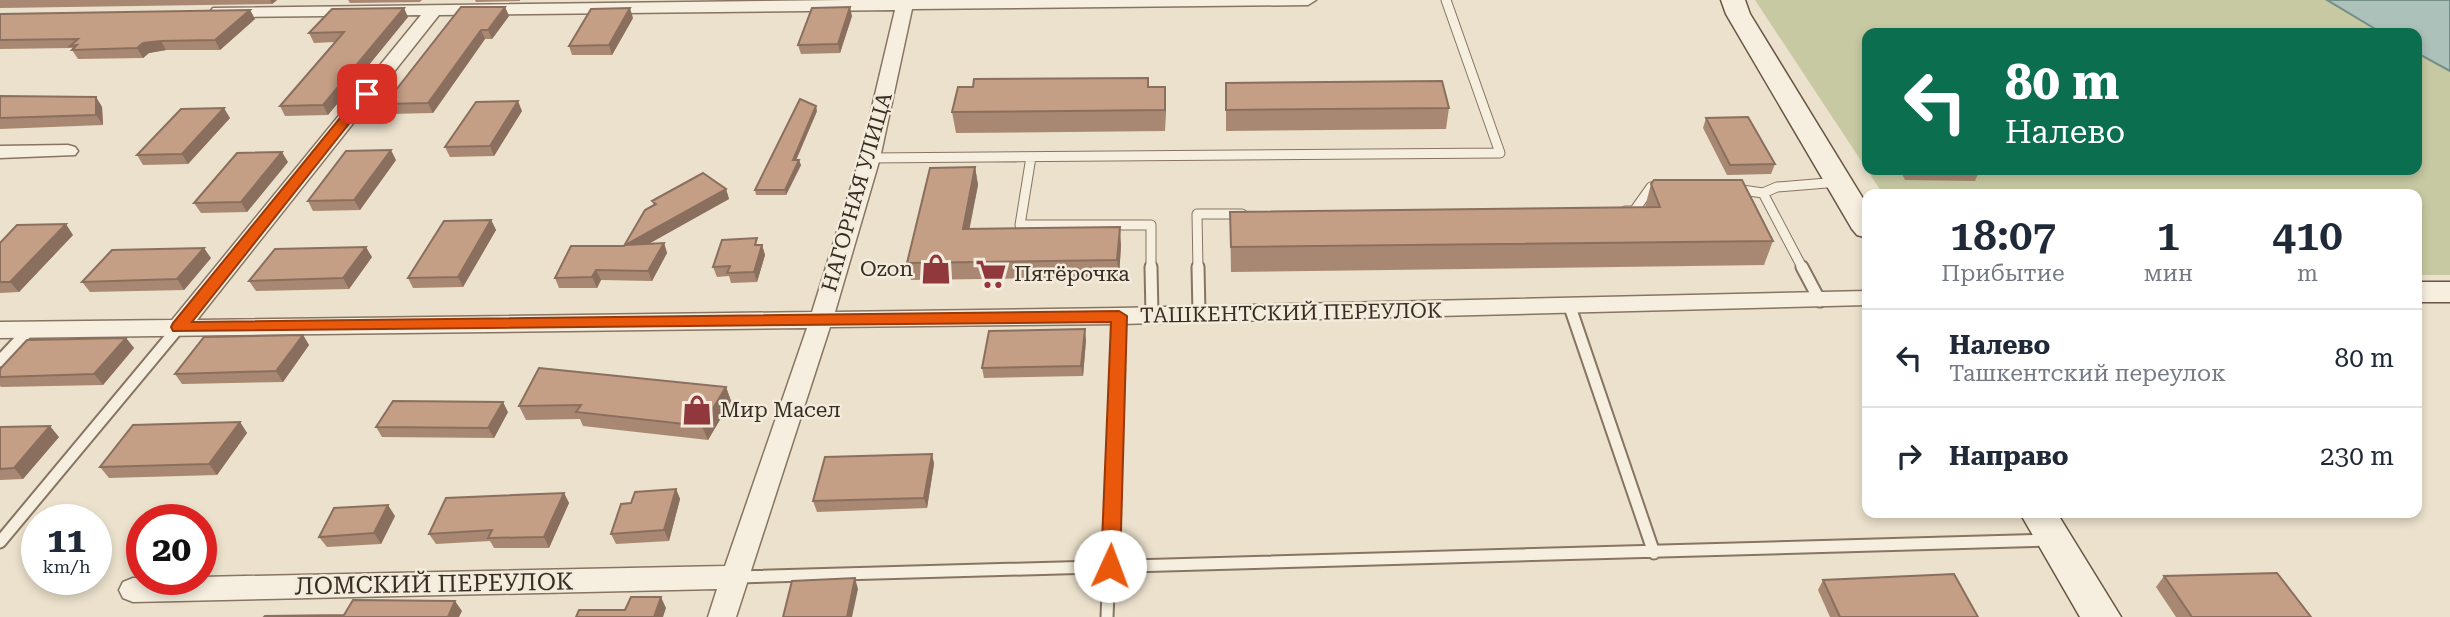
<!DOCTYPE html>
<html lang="ru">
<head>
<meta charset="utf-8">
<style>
	:root { --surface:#fff; --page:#f2f2f3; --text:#1f2937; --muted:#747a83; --line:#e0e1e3 }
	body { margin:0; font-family:"Roboto Serif",serif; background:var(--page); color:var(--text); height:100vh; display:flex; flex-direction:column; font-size:26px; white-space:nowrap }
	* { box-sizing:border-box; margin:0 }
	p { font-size:23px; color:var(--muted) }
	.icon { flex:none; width:38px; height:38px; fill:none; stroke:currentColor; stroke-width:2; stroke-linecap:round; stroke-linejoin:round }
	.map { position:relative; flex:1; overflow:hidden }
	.drawer { position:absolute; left:1862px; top:189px; width:560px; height:329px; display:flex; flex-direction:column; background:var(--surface); border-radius:14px; box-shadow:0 4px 10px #0003 }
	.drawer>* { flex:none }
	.top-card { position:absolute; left:1862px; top:28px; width:560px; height:147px; border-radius:14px; box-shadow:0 4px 10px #0003; background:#0b6e4f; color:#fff; overflow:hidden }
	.speed { position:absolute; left:21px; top:504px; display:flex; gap:14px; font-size:35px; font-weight:700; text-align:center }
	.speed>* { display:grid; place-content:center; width:91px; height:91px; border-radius:50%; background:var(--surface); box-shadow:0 4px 10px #0003; line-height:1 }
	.speed small { font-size:18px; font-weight:400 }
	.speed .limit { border:10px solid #d22; background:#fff; color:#111 }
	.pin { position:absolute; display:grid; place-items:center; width:60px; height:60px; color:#fff; margin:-30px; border-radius:14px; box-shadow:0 4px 10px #0006 }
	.me { position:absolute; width:77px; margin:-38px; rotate:2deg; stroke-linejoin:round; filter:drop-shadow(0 0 5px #0008) }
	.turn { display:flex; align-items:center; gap:24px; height:147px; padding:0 28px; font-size:32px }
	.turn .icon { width:91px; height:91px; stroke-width:2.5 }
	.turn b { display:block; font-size:49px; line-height:60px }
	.eta { display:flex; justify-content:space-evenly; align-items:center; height:119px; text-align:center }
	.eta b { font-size:42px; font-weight:600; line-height:49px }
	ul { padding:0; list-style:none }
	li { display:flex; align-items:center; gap:21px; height:98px; padding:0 28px; border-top:2px solid var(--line) }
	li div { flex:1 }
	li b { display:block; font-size:26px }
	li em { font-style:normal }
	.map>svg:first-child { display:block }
	.green { fill:#c6c9a1; fill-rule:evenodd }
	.water { fill:#acc1ba; stroke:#738f87; stroke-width:2 }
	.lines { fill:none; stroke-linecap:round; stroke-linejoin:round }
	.lane-far1-casing { stroke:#877462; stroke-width:11 }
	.lane-casing { stroke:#877462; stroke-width:15 }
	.street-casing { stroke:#877462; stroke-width:3 }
	.secondary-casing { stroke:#695544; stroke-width:3 }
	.lane-far1 { stroke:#f6efdf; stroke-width:9 }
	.lane { stroke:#f6efdf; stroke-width:11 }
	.street { fill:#f6efdf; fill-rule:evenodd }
	.secondary { fill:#f6efdf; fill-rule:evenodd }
	.wall { fill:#a98873 }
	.shaded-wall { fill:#8a6f5e }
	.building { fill:#c59e86; stroke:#8a6f5e; stroke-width:2 }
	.route { fill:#ea580c; stroke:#983908; stroke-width:2 }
	.labels { text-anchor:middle; stroke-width:5; stroke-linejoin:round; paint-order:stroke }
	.street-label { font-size:21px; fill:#392d23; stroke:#f3ebdb }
	.poi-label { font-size:21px; fill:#392d23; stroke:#f3ebdb; text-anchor:start }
	.near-street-label { font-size:24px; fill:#392d23; stroke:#f3ebdb }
</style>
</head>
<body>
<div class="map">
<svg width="2450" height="617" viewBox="0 0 2450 617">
	<rect width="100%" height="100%" fill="#ebe1cc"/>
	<path class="green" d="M1755 0H2450V275H2417V194H1883ZM1867 33H2417V170H1867Z"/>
	<path class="water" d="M2327 0H2450V71L2417 53V33H2382Z"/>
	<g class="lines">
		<g class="lane-far1-casing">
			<path id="lane-far1" d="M1031 157 1020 225H1151V269
				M870 158 1500 153 1446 0
				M1735 189 1763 193 1777 187 1839 182
				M1763 193 1803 269
				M1625 211H1634L1651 187 1663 186
				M1198 269 1197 214H1242"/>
		</g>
		<g class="lane-casing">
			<path id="lane" d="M1151 267 1152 315
				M1198 267 1199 313
				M1802 267 1820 301
				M1570 307 1654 553
				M0 361 30 329
				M0 542 179 327
				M737 577 2051 540
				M1107 617 1119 316"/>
		</g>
		<g class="street-casing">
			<path id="street" d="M845 0H1316L1308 5 912 9 880 158 835 312 1119 308 1867 291V305L1119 324 830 327 736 617H708L717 589 133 602 123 598 119 590 123 582 133 578 201 579V577L725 566 807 328 0 338V322L172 320 421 15 219 17 213 16 210 12 213 8ZM895 10 860 158 812 312 197 320 439 15Z
				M68 145 75 147 78 151 75 155 0 158V146Z"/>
		</g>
		<g class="secondary-casing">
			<path id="secondary" d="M1721 0H1745L1750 14 1867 205V238L1857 235 1852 229 1726 14Z
				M2417 282H2450V302H2417Z
				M2020 513H2057L2121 617H2080Z"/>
		</g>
		<use href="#lane-far1" class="lane-far1"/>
		<use href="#lane" class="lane"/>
		<use href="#street" class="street"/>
		<use href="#secondary" class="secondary"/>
	</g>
	<path class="wall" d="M0 0H277L272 4 0 8Z
		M348 0H422L420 2 350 3Z
		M475 0H520V1L476 2Z
		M505 7 509 16 492 39H485L433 113 390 114 385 104Z
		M250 10 255 19 220 50H166L149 53 143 58 78 59 72 50V48L0 49V14Z
		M852 16 840 53 801 54 798 45Z
		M408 17 328 115 285 116 280 106 335 42 314 43 309 33Z
		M633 18 612 55H572L569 46Z
		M1148 78 1149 87H1165V131L956 133 952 112 973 87Z
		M1226 83 1449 108 1446 129 1226 131Z
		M0 96 96 97 102 107 103 125 0 129Z
		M522 111 494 156 450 157 445 147Z
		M817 111 796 160 801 165 786 195H756L755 190Z
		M230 118 188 164 143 165 137 155Z
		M1706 118 1775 164 1771 174 1727 175 1703 128Z
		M396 160 360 210 313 211 308 201Z
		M288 162 247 212 201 213 194 203Z
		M975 167 978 185 969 229 1121 245 1119 277 911 280 907 263Z
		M1900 170H1980L1975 181 1905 180Z
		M1651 184 1773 241 1764 265 1231 272 1230 212 1645 207Z
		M726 189 729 199 649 243H664L667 253 652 281 601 280 597 288H559L555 278 624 246 654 205 652 201Z
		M491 220 496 230 463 287 413 288 408 278Z
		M73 235 19 292 0 293V243Z
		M759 245H762L765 255 757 282 731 283 729 276 717 277 713 267Z
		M372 257 349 289 256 291 249 281Z
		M211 258 184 290 90 292 82 282Z
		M303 335 309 345 283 382 182 384 175 374Z
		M126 338 134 348 103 385 1 387 0 386V369Z
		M1086 340 1083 376 984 378 982 368Z
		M726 387 731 401 708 440 583 426 580 419 526 420 519 406Z
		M508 412 494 438 382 437 376 427Z
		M240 422 247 433 217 475 109 478 100 467Z
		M0 427 59 437 23 479 0 480Z
		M932 454 934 464 927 508 817 512 813 501Z
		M676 489 680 499 669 541 616 544 611 534Z
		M564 493 569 503 549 548H494L490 541 436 544 429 534Z
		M395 516 381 544 327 547 319 537Z
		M2164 576 2311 617H2176L2156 587Z
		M1823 580 1978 617H1830L1818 590Z"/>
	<path class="shaded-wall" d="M270 0H277L272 4Z
		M505 7 509 16 492 39 488 30Z
		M850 7 852 16 840 53 838 44Z
		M404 8 408 17 328 115 323 105Z
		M630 8 633 18 612 55 609 45Z
		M250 10 255 19 220 50 215 40Z
		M481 30 485 39 433 113 428 103Z
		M161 41 166 50 149 53 143 58 137 48 143 43Z
		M1165 87 1166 108 1165 131Z
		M96 97 102 107 103 125 96 115Z
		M518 101 522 111 494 156 490 146Z
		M816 106 817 111 794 165 793 160Z
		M224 108 230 118 188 164 182 154Z
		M391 150 396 160 360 210 354 200Z
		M282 152 288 162 247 212 241 202Z
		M799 160 801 165 786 195 785 190Z
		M975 167 978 185 966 247 963 229Z
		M726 189 729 199 629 255 625 245Z
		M491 220 496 230 463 287 458 277Z
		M66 224 73 235 19 292 10 282Z
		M1120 227 1121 245 1119 277 1117 260Z
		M664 243 667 253 652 281 648 271Z
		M762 245 765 255 757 282 754 272Z
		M366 247 372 257 349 289 343 278Z
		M204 248 211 258 184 290 177 279Z
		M596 270 601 280 597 288 592 277Z
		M1085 329 1086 340 1083 376 1081 366Z
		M303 335 309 345 283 382 276 371Z
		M126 338 134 348 103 385 94 374Z
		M726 387 731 401 708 440 702 426Z
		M503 402 508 412 494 438 488 428Z
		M240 422 247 433 217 475 209 464Z
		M50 426 59 437 23 479 14 468Z
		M932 454 934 464 927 508 924 498Z
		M676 489 680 499 669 541 664 530Z
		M564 493 569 503 549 548 544 537Z
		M388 505 395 516 381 544 374 533Z
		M855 578 858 589 852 617H847Z
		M661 597 666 608 663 617H654Z
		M455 601 462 611 459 617H448Z"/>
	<path class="building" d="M461 7H505L488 30H481L428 103 385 104Z
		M850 7 838 44 798 45 812 8Z
		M404 8 323 105 280 106 344 32 309 33 332 9Z
		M630 8 609 45 569 46 591 9Z
		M250 10 215 40 161 41 143 43 137 48 72 50 77 45 70 46 78 39 0 40V14Z
		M1148 78V87H1165V110L952 112 958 87H973L974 79Z
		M1442 81 1449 108 1226 110V83Z
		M0 96 96 97V115L0 118Z
		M800 99 816 106 793 160H799L785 190H755Z
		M518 101 490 146 445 147 476 102Z
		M224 108 182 154 137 155 181 109Z
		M1748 117 1775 164 1730 165 1706 118Z
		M391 150 354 200 308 201 346 151Z
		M282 152 241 202 194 203 237 153Z
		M975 167 963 229 1120 227 1117 260 907 263 930 168Z
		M703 173 726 189 625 245 664 243 648 271 596 270 592 277 555 278 571 246H624L645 210 656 204 652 201Z
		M1654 180H1742L1773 241 1231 247 1230 212 1660 207 1651 184Z
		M491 220 458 277 408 278 444 221Z
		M66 224 10 282H0V243L17 225Z
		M757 238 755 245H762L754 272 727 273 730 266 713 267 722 240Z
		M366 247 343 278 249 281 275 249Z
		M204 248 177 279 82 282 112 250Z
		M1085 329 1081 366 982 368 989 331Z
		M303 335 276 371 175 374 204 337Z
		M126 338 94 374 0 377V369L27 340Z
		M539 368 726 387 702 426 576 412 581 405 519 406Z
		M393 401 503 402 488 428 376 427Z
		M240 422 209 464 100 467 133 425Z
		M50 426 14 468 0 469V427Z
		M932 454 924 498 813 501 825 457Z
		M676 489 664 530 611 534 621 504 631 503 635 492Z
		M564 493 544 537 488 538 492 530 429 534 446 498Z
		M388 505 374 533 319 537 334 508Z
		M2277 573 2311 617H2192L2164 576Z
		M1954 574 1978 617H1840L1823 580Z
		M855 578 847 617H783L792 581Z
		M631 597H661L654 617H576L579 610H625Z
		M353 600 455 601 448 617H264L265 616 344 615Z"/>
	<path class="route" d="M367 90 371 91V96L192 322 1119 311 1127 316 1120 566 1117 571 1110 574 1103 571 1101 566 1111 322 173 331 171 327 173 323 362 91Z"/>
	<defs>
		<g id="shop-bare" transform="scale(2.415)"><path d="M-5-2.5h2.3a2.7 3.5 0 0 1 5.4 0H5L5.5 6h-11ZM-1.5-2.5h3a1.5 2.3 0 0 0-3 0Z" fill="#90383c" stroke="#f3ebdb" stroke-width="2.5" paint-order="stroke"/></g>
		<g id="supermarket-bare" transform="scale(2.415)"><path d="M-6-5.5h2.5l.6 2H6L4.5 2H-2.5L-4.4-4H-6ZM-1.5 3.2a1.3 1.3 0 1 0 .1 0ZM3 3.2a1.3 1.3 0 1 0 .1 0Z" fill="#90383c" stroke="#f3ebdb" stroke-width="2.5" paint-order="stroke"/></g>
	</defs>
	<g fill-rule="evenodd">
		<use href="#shop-bare" x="936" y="269"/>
		<use href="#supermarket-bare" x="991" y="274"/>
		<use href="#shop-bare" x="697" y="410"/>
	</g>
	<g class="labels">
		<g class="street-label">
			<text transform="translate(857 192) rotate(-74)" y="7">НАГОРНАЯ УЛИЦА</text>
			<text transform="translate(1291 313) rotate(-1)" y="7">ТАШКЕНТСКИЙ ПЕРЕУЛОК</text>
		</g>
		<g class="poi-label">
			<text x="913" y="276" text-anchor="end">Ozon</text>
			<text x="1014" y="281">Пятёрочка</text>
			<text x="720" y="417">Мир Масел</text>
		</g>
		<g class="near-street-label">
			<text transform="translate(434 584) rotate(-1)" y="8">ЛОМСКИЙ ПЕРЕУЛОК</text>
		</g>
	</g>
</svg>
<div class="speed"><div>11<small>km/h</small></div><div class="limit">20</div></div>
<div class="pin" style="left:367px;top:94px;background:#d93025"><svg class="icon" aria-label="arrive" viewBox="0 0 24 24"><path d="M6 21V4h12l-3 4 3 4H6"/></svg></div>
<svg class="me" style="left:1110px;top:566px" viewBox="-20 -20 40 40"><circle r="19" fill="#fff"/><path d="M0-13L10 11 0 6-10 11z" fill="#ea580c"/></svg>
<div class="top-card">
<div class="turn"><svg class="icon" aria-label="left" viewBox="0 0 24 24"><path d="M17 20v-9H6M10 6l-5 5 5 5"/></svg><div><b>80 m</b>Налево</div></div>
</div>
<section class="drawer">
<div class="eta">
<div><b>18:07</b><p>Прибытие</p></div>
<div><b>1</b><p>мин</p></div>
<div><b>410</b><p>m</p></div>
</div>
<ul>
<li><svg class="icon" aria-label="left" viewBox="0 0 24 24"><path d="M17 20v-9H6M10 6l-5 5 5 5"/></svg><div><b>Налево</b><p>Ташкентский переулок</p></div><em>80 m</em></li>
<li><svg class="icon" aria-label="right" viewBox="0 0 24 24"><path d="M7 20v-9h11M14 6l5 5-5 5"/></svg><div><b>Направо</b></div><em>230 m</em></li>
</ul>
</section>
</div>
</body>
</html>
